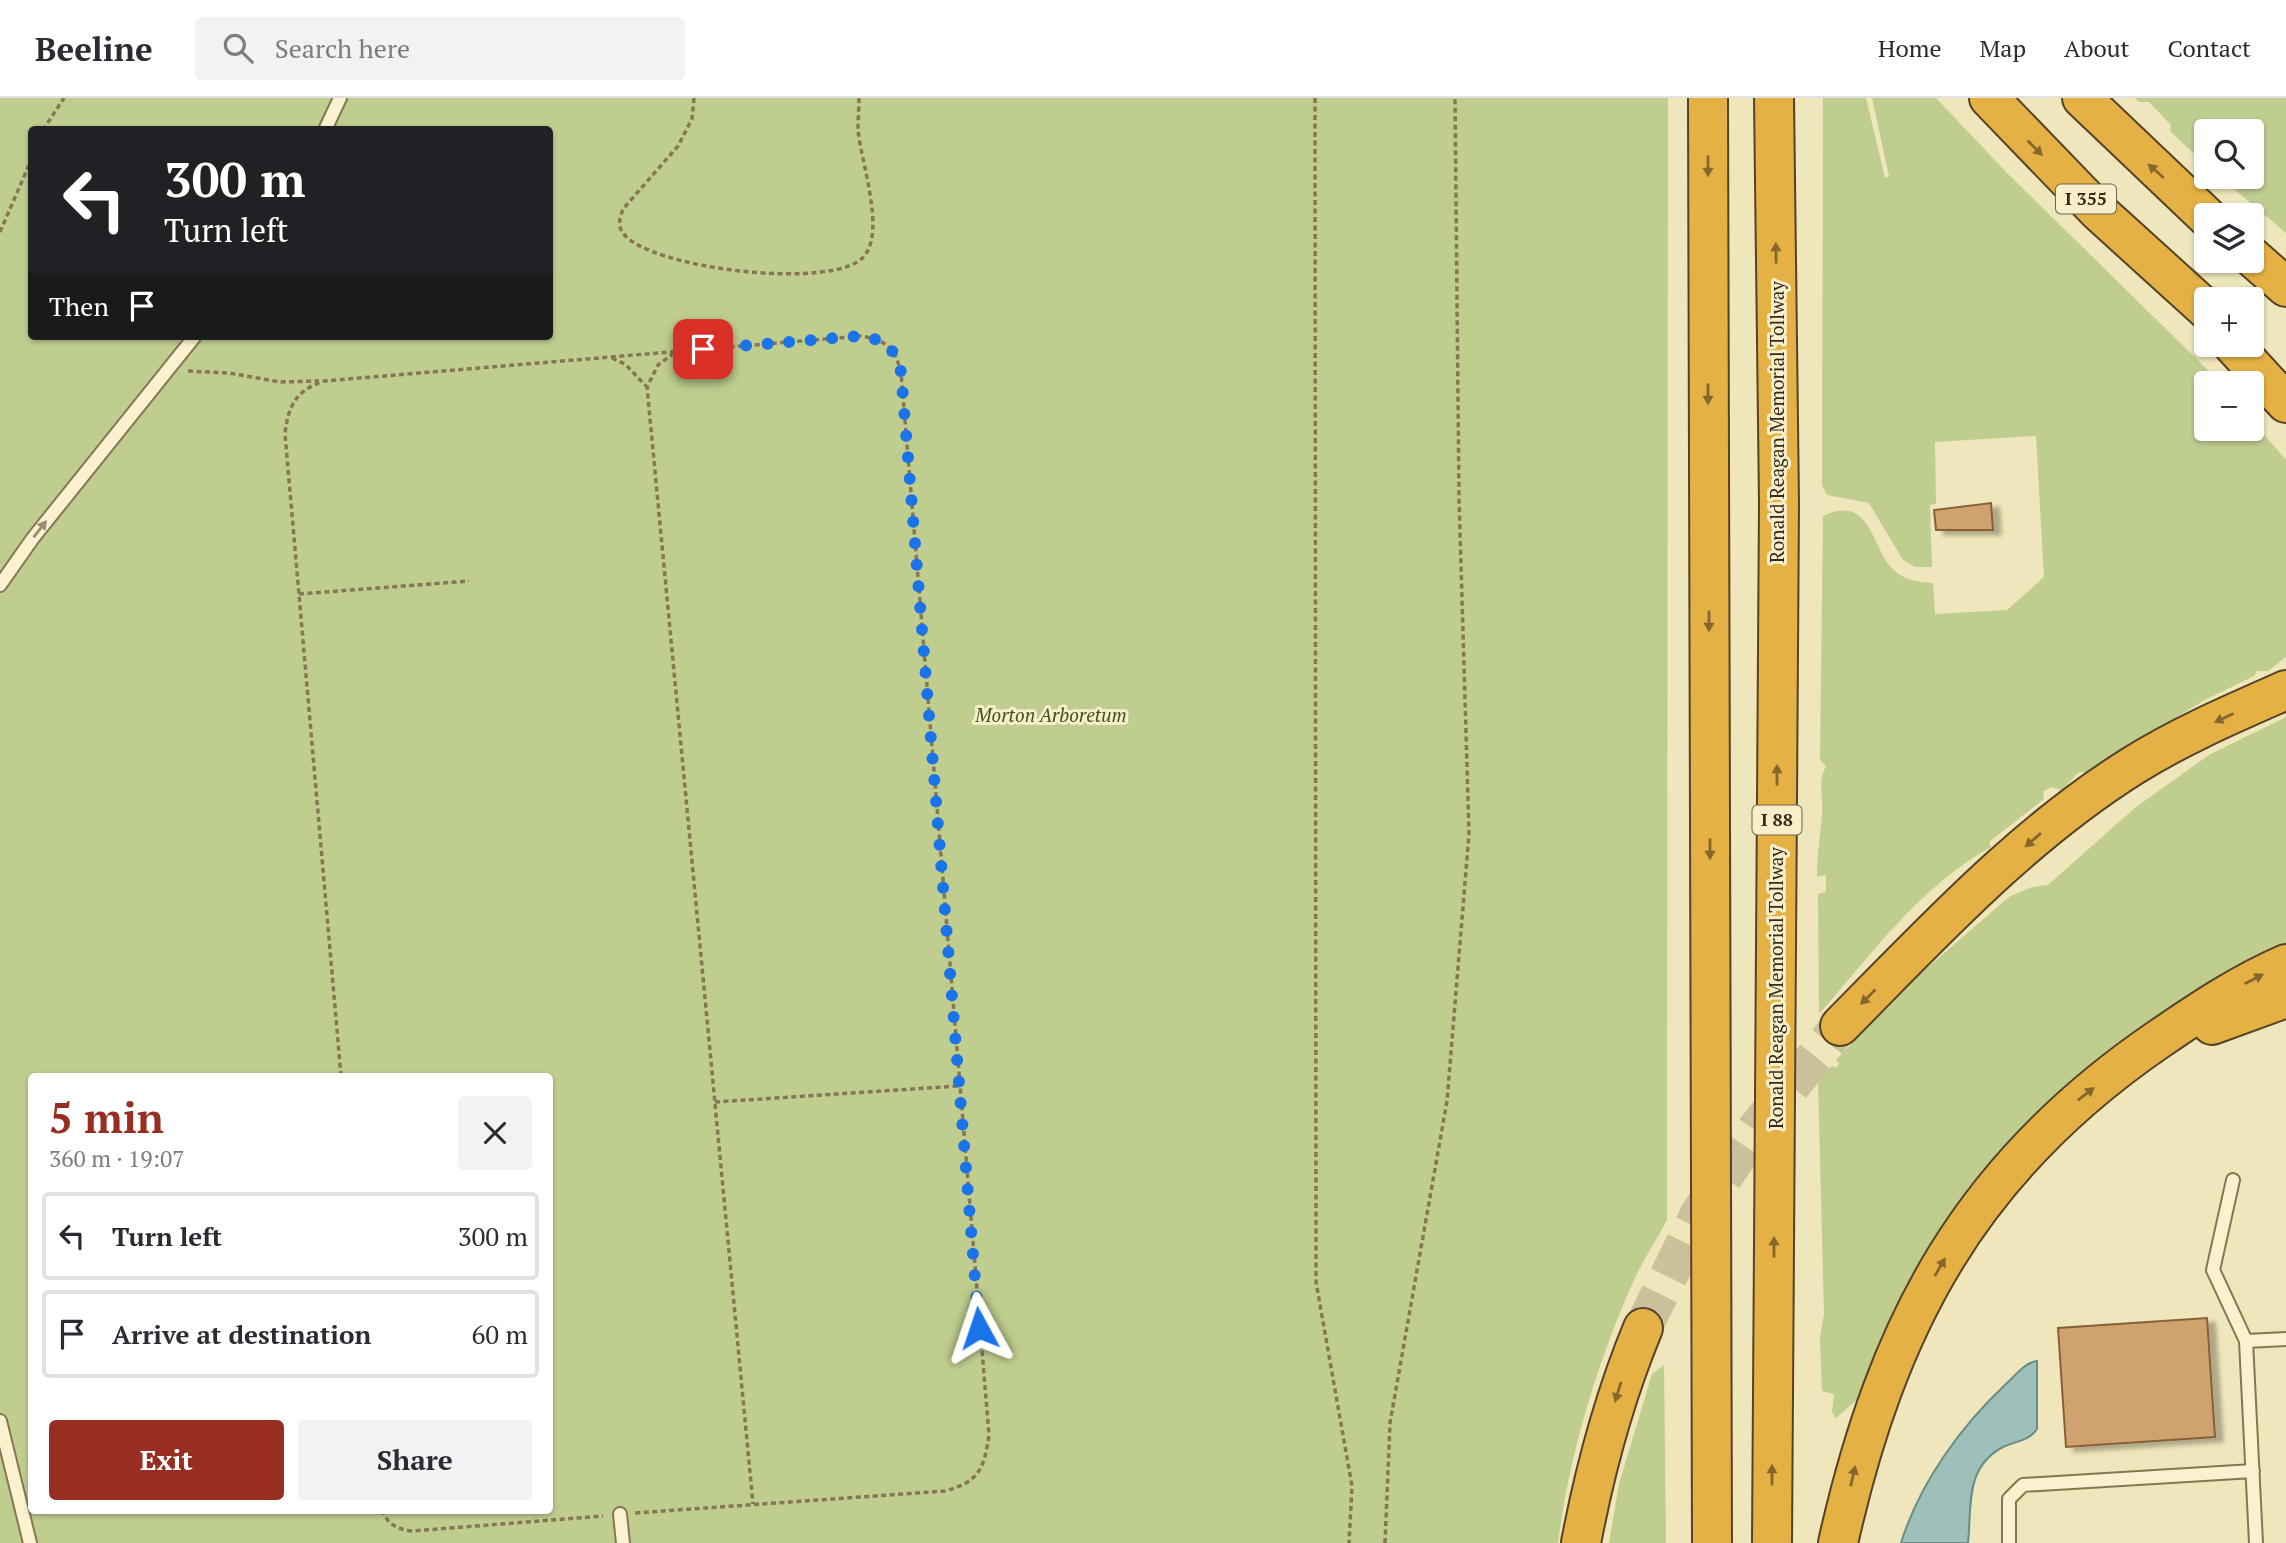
<!DOCTYPE html>
<html lang="en">
<head>
<meta charset="utf-8">
<style>
	:root { --surface:#fff; --page:#f2f2f3; --text:#2b2b33; --muted:#7c7c81; --line:#e1e1e2; --accent:#982e22 }
	body { margin:0; font-family:"PT Serif",serif; background:var(--page); color:var(--text); height:100vh; display:flex; flex-direction:column; font-size:26px; white-space:nowrap }
	* { box-sizing:border-box; margin:0 }
	p { font-size:23px; color:var(--muted) }
	.icon { flex:none; width:38px; height:38px; fill:none; stroke:currentColor; stroke-width:2; stroke-linecap:round; stroke-linejoin:round }
	.map { position:relative; flex:1; overflow:hidden }
	.side { position:absolute; left:28px; top:975px; width:525px; height:441px; display:flex; flex-direction:column; background:var(--surface); border-radius:7px; box-shadow:0 2px 5px #0004 }
	.side>* { flex:none }
	.top-card { position:absolute; left:28px; top:28px; width:525px; height:214px; border-radius:7px; box-shadow:0 2px 5px #0004; background:#202124; color:#fff; overflow:hidden }
	.controls { position:absolute; left:2194px; top:21px; display:grid; gap:14px }
	.controls a { display:grid; place-items:center; width:70px; height:70px; border-radius:7px; background:var(--surface); box-shadow:0 2px 5px #0004; font-size:35px }
	.pin { position:absolute; display:grid; place-items:center; width:60px; height:60px; color:#fff; margin:-30px; border-radius:14px; box-shadow:0 4px 10px #0006 }
	.me { position:absolute; width:77px; margin:-38px; rotate:355deg; stroke-linejoin:round; filter:drop-shadow(0 0 5px #0008) }
	.turn { display:flex; align-items:center; gap:24px; height:147px; padding:0 21px; font-size:32px }
	.turn .icon { width:91px; height:91px; stroke-width:2.5 }
	.turn b { display:block; font-size:49px; line-height:60px }
	.then { display:flex; align-items:center; height:66px; padding:0 21px; background:#0003; gap:14px; font-size:26px }
	.round { display:grid; place-items:center; flex:none; width:74px; height:74px; border-radius:7px; background:var(--page) }
	.summary { display:flex; align-items:center; justify-content:space-between; height:119px; padding:0 21px }
	h1 { font-size:42px; font-weight:600; line-height:52px; color:var(--accent) }
	.button { display:flex; gap:14px; margin-top:auto; padding:14px 21px }
	.button a { flex:1; height:80px; border-radius:7px; background:var(--accent); color:#fff; font-size:28px; font-weight:600; line-height:80px; text-align:center }
	.button a+a { background:var(--page); color:var(--text) }
	ul { padding:0; list-style:none }
	li { display:flex; align-items:center; gap:21px; height:88px; margin:0 14px 10px; padding:0 7px; border:4px solid var(--line); border-radius:7px }
	li div { flex:1 }
	li b { display:block; font-size:26px }
	li em { font-style:normal }
	header { display:flex; align-items:center; gap:42px; box-sizing:border-box; height:98px; padding:0 35px; background:var(--surface); border-bottom:2px solid var(--line) }
	header strong { font-size:33px }
	nav { display:flex; gap:38px; margin-inline-start:auto; font-size:24px }
	.search { width:490px; height:63px; background:var(--page); display:flex; align-items:center; gap:18px; box-sizing:border-box; padding:0 24px; border-radius:7px; color:var(--muted); font-size:26px }
	.map>svg:first-child { display:block }
	.green { fill:#bfcd8f; fill-rule:evenodd }
	.water { fill:#9fc0ba; stroke:#678d88; stroke-width:2 }
	.building { fill:#d0a26e; stroke:#876139; stroke-width:2; filter:url(#shadow) }
	.lines { fill:none; stroke-linecap:round; stroke-linejoin:round }
	.highway-tunnel { stroke:#cac09b; stroke-width:38; stroke-dasharray:38 19; stroke-linecap:butt }
	.lane-casing { stroke:#877554; stroke-width:16 }
	.highway-casing { stroke:#544229; stroke-width:42 }
	.path { stroke:#877554; stroke-width:3.5; stroke-dasharray:5 3.5; stroke-linecap:butt }
	.lane { stroke:#faf2ce; stroke-width:12 }
	.highway { stroke:#e5b145; stroke-width:38 }
	.oneway { fill:#84672d }
	.oneway2 { fill:#988e74 }
	.route { stroke:#1a73e8; stroke-width:12; stroke-dasharray:0 21.6 }
	.labels { text-anchor:middle; stroke-width:6; stroke-linejoin:round; paint-order:stroke }
	.shield { fill:#f7efca; stroke:#6f654f; stroke-width:2 }
	.shield-label { font-size:18px; font-weight:bold; fill:#352a1a }
	.street-label { font-size:19px; fill:#352a1a; stroke:#f7efca }
	.park-label { font-size:19px; font-style:italic; fill:#405220; stroke:#f7efca }
</style>
</head>
<body>
<header>
<strong>Beeline</strong>
<div class="search"><svg class="icon" aria-label="search" viewBox="0 0 24 24"><circle cx="10" cy="10" r="6"/><path d="M15 15l6 6"/></svg>Search here</div>
<nav><a>Home</a><a>Map</a><a>About</a><a>Contact</a></nav>
</header>
<div class="map">
<svg width="2286" height="1445" viewBox="0 0 2286 1445">
	<defs>
		<filter id="shadow"><feDropShadow dx="8" dy="4.5" stdDeviation="2" flood-color="#0004"/></filter>
	</defs>
	<rect width="100%" height="100%" fill="#efe6bb"/>
	<path class="green" d="M0 0H1668L1667 1122C1655 1145 1639 1168 1629 1193 1595 1272 1569 1359 1558 1445H0ZM32 32H550V238H32ZM32 978H550V1412H32Z
		M1823 0H1866L1885 80 1889 78 1872 0H1936L2007 75 2221 285H2207V331H2252L2255 326 2286 362V559L2268 573H2257L2254 578 2203 603 2089 674H2079L2062 692 2051 689 2043 694 2044 701 1989 744 1991 749C1921 788 1873 854 1821 914H1819L1818 796 1826 794V777L1817 779C1817 757 1820 739 1822 718 1824 702 1817 682 1826 669L1820 661 1823 418C1873 394 1871 454 1896 474 1907 483 1921 484 1933 485L1935 516 2007 512 2044 479 2036 338 1935 344 1936 406 1930 407 1932 469H1915L1903 462 1869 405 1827 397 1822 387Z
		M2135 0H2286V135L2220 79H2252V33H2207V68L2170 33 2171 27 2149 4H2139Z
		M2286 619V857L2098 972 1858 1301 1836 1320 1832 1314 1834 1296 1822 1293 1820 1239 1824 1216 1818 983 1832 968 1836 970 1839 966 1836 962 1905 889 2009 799 2032 789 2048 787 2136 709 2209 657Z
		M1664 1267 1666 1445H1609L1619 1386 1652 1276Z"/>
	<path class="water" d="M2037 1263V1331C2030 1342 2017 1343 2005 1348 1964 1368 1972 1408 1968 1445H1901C1920 1384 1961 1328 2007 1285 2016 1277 2024 1265 2037 1263Z"/>
	<path class="building" d="M1991 405 1993 432H1936L1934 412Z
		M2207 1220 2215 1339 2066 1349 2058 1230Z"/>
	<g class="lines">
		<path class="highway-tunnel" d="M1643 1230 1699 1116 1756 1031 1840 928"/>
		<g class="lane-casing">
			<path id="lane" d="M325 32 340 0
				M0 487 33 440 195 238
				M2233 1082 2213 1172 2246 1243 2256 1445
				M2246 1243 2286 1241
				M0 1323 30 1445
				M620 1416 623 1445
				M2009 1445V1401L2023 1387 2253 1373"/>
		</g>
		<g class="highway-casing">
			<path id="highway" d="M1708 0 1712 1445
				M1989 0 2099 114 2207 212
				M2082 0 2207 119
				M2252 159 2286 189
				M2233 247 2286 305
				M2212 927 2286 900
				M1840 928C1932 835 2022 737 2134 667 2182 637 2234 615 2286 592
				M1581 1445C1595 1371 1614 1300 1643 1230
				M1772 1445 1779 405 1774 0
				M1838 1445C1887 1226 1970 1070 2159 941 2200 913 2240 886 2286 866"/>
		</g>
		<path class="path" d="M694 0 692 21 678 48 623 111C620 120 617 127 623 135 648 171 839 194 865 157 885 131 861 64 858 32 858 21 859 10 859 0
			M1315 0 1316 1184 1352 1388 1349 1445
			M43 32 64 0
			M0 134 32 60
			M674 255 658 267 647 289 753 1406
			M612 260 625 266 647 289
			M188 273 229 275 280 284 319 283
			M299 496 469 483
			M341 978 285 336C288 307 297 292 324 283L861 238C886 242 894 249 901 274L989 1337C984 1371 979 1384 945 1393L635 1415
			M715 1004 958 988
			M382 1412C388 1427 397 1431 412 1433L603 1418
			M1385 1445 1390 1325 1447 1003 1469 736 1459 400 1455 0"/>
		<use href="#lane" class="lane"/>
		<use href="#highway" class="highway"/>
	</g>
	<defs><path id="oneway-solid" d="M-6-.8H1V-3.2L6.5 0L1 3.2V.8H-6Z" transform="scale(1.75)"/></defs>
	<g class="oneway">
		<use href="#oneway-solid" transform="translate(2035 50) rotate(45)"/>
		<use href="#oneway-solid" transform="translate(1708 68) rotate(90)"/>
		<use href="#oneway-solid" transform="translate(2156 73) rotate(-138)"/>
		<use href="#oneway-solid" transform="translate(1776 155) rotate(-91)"/>
		<use href="#oneway-solid" transform="translate(1708 296) rotate(90)"/>
		<use href="#oneway-solid" transform="translate(1709 523) rotate(90)"/>
		<use href="#oneway-solid" transform="translate(2224 620) rotate(155)"/>
		<use href="#oneway-solid" transform="translate(1777 677) rotate(-90)"/>
		<use href="#oneway-solid" transform="translate(2033 742) rotate(139)"/>
		<use href="#oneway-solid" transform="translate(1710 751) rotate(90)"/>
		<use href="#oneway-solid" transform="translate(2254 881) rotate(-27)"/>
		<use href="#oneway-solid" transform="translate(1868 899) rotate(135)"/>
		<use href="#oneway-solid" transform="translate(2086 996) rotate(-38)"/>
		<use href="#oneway-solid" transform="translate(1774 1149) rotate(-90)"/>
		<use href="#oneway-solid" transform="translate(1940 1169) rotate(-60)"/>
		<use href="#oneway-solid" transform="translate(1618 1294) rotate(107)"/>
		<use href="#oneway-solid" transform="translate(1772 1377) rotate(-90)"/>
		<use href="#oneway-solid" transform="translate(1853 1378) rotate(-77)"/>
	</g>
	<use class="oneway2" href="#oneway-solid" transform="translate(40 431) rotate(-52)"/>
	<g class="lines">
		<path class="route" d="M703 251 861 238C886 242 894 249 901 274L979 1230"/>
	</g>
	<g class="labels">
		<g class="shield">
			<rect x="2056" y="86.5" width="60" height="29" rx="5"/>
			<rect x="1752.5" y="707.5" width="49" height="29" rx="5"/>
		</g>
		<g class="shield-label">
			<text x="2086" y="107">I 355</text>
			<text x="1777" y="728">I 88</text>
		</g>
		<g class="street-label">
			<text transform="translate(1777 324) rotate(-90)" y="7">Ronald Reagan Memorial Tollway</text>
			<text transform="translate(1776 890) rotate(-90)" y="7">Ronald Reagan Memorial Tollway</text>
		</g>
		<g class="park-label">
			<text x="1051" y="624">Morton Arboretum</text>
		</g>
	</g>
</svg>
<div class="controls">
<a><svg class="icon" aria-label="search" viewBox="0 0 24 24"><circle cx="10" cy="10" r="6"/><path d="M15 15l6 6"/></svg></a>
<a><svg class="icon" aria-label="layers" viewBox="0 0 24 24"><path d="M12 4l9 5-9 5-9-5zM3 14l9 5 9-5"/></svg></a>
<a>+</a>
<a>−</a>
</div>
<div class="pin" style="left:703px;top:251px;background:#d93025"><svg class="icon" aria-label="arrive" viewBox="0 0 24 24"><path d="M6 21V4h12l-3 4 3 4H6"/></svg></div>
<svg class="me" style="left:979px;top:1230px" viewBox="-20 -20 40 40"><path d="M0-17L14 15 0 8-14 15z" fill="#1a73e8" stroke="#fff" stroke-width="4"/></svg>
<div class="top-card">
<div class="turn"><svg class="icon" aria-label="left" viewBox="0 0 24 24"><path d="M17 20v-9H6M10 6l-5 5 5 5"/></svg><div><b>300 m</b>Turn left</div></div>
<div class="then">Then<svg class="icon" aria-label="arrive" viewBox="0 0 24 24"><path d="M6 21V4h12l-3 4 3 4H6"/></svg></div>
</div>
<section class="side">
<div class="summary"><div><h1>5 min</h1><p>360 m · 19:07</p></div><a class="round"><svg class="icon" aria-label="close" viewBox="0 0 24 24"><path d="M6 6l12 12M18 6L6 18"/></svg></a></div>
<ul>
<li><svg class="icon" aria-label="left" viewBox="0 0 24 24"><path d="M17 20v-9H6M10 6l-5 5 5 5"/></svg><div><b>Turn left</b></div><em>300 m</em></li>
<li><svg class="icon" aria-label="arrive" viewBox="0 0 24 24"><path d="M6 21V4h12l-3 4 3 4H6"/></svg><div><b>Arrive at destination</b></div><em>60 m</em></li>
</ul>
<div class="button"><a>Exit</a><a>Share</a></div>
</section>
</div>
</body>
</html>
